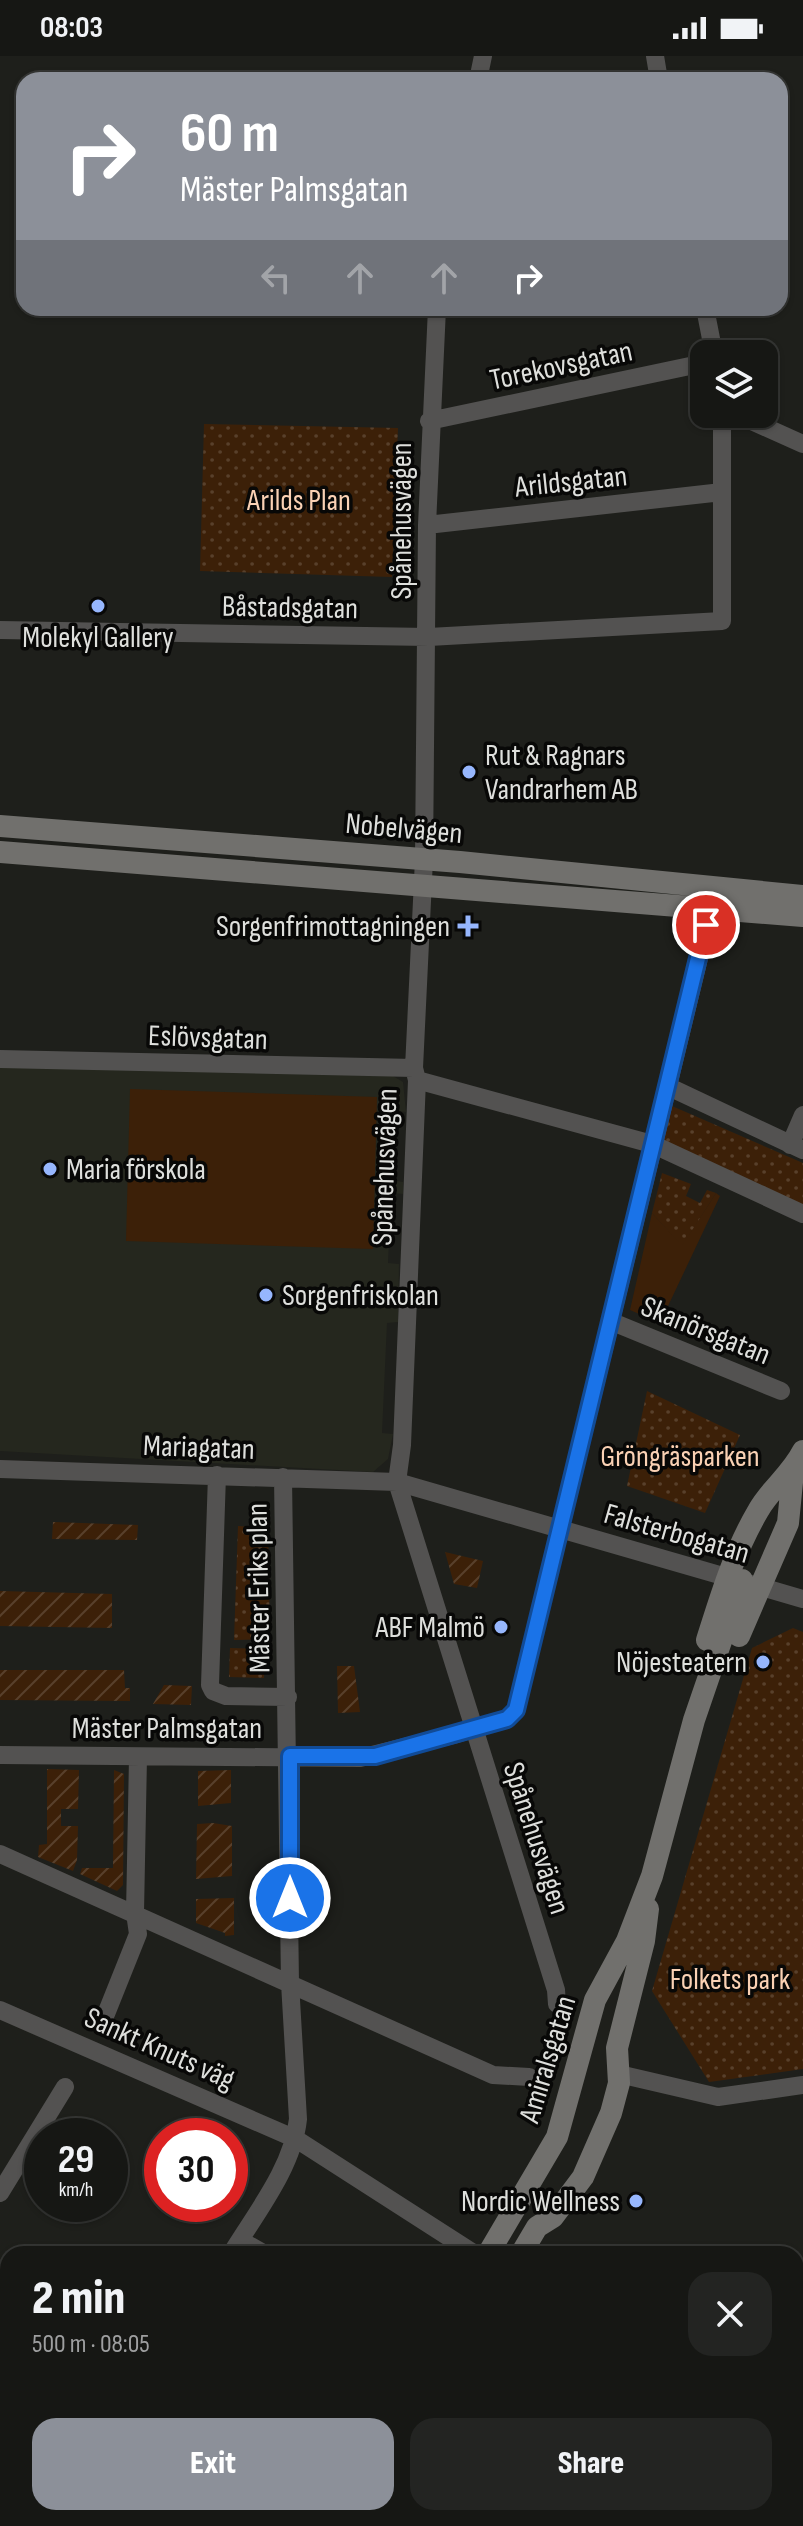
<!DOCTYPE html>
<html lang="en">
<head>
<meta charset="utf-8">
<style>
	:root { --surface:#161714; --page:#232422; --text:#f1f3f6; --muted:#9e9fa0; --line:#353634; --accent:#8c9099 }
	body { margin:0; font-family:"Sofia Sans Condensed",sans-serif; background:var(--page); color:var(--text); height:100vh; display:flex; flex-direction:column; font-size:30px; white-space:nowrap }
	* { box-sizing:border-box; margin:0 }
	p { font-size:26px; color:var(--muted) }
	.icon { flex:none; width:44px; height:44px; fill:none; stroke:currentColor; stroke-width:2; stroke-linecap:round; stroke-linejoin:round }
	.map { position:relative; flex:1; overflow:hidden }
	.drawer { position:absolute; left:0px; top:2190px; width:804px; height:280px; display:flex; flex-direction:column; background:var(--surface); border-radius:24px 24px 0 0; box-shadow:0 2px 6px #0004,0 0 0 2px var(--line) }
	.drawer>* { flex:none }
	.guide { position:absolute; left:16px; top:16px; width:772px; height:244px; border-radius:24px; box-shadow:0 2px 6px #0004,0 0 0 2px var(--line); background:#8c9099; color:#fff; overflow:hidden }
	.tools { position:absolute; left:690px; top:284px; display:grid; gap:16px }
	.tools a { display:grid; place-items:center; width:88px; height:88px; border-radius:16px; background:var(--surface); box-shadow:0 2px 6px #0004,0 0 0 2px var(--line); font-size:40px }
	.speed { position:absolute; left:24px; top:2062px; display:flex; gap:16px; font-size:40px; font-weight:700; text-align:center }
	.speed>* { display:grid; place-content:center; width:104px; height:104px; border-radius:50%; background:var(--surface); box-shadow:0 2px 6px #0004,0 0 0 2px var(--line); line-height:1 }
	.speed small { font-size:20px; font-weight:400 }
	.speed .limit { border:12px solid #d22; background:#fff; color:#111 }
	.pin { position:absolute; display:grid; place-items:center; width:68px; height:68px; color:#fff; margin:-34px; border:4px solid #fff; border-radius:50%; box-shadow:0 2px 8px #0007 }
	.me { position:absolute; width:88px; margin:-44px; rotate:0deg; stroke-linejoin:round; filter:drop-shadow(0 0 6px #0008) }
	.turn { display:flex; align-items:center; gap:28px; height:168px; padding:0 32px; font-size:36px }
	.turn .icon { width:104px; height:104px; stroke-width:2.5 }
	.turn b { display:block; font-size:56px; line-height:68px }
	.lanes { display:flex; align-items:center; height:76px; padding:0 32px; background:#0003; justify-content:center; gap:40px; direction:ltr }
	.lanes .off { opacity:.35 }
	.round { display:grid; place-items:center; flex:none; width:84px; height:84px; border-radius:24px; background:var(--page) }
	.head { display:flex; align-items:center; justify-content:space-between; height:136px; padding:0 32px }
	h1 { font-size:48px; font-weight:800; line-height:60px }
	.button { display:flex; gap:16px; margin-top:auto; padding:16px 32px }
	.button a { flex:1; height:92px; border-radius:24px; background:var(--accent); color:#fff; font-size:32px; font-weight:800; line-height:92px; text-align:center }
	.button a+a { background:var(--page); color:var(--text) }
	.status { display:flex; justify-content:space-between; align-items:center; height:56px; padding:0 40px; background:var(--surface); direction:ltr }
	.status svg { height:22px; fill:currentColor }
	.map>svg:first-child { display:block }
	.built { fill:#25271e }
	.grass { fill:#3c2008 }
	.park { fill:url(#park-dots) }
	.garden { fill:url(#garden-furrows) }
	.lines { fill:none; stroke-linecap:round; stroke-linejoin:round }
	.minor { stroke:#535251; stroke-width:18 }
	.secondary { stroke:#71706d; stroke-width:22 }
	.route-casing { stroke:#114b97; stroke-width:20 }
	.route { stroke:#1a73e8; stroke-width:14 }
	.poi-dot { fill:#96b6fd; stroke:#080807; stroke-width:3 }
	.labels { text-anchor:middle; stroke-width:7; stroke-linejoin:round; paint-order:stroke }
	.street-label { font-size:30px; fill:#dedfdc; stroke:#080807 }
	.park-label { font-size:30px; fill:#fad1b4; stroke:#080807 }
	.poi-label { font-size:30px; fill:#dedfdc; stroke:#080807; text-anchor:end }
</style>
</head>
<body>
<div class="status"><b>08:03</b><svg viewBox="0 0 49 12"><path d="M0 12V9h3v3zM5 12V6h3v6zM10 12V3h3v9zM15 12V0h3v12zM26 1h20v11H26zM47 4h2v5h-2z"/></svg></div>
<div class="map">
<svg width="803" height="2470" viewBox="0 0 803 2470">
	<defs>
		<pattern id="park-dots" width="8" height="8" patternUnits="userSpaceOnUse" patternTransform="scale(2)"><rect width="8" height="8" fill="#3c2008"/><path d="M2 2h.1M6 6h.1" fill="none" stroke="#58402b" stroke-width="1.8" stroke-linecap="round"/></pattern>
		<pattern id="garden-furrows" width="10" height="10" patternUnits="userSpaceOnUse" patternTransform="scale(2)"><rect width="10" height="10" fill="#3c2008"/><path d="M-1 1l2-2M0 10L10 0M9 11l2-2" fill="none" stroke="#58402b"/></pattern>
	</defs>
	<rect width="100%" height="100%" fill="#1e1f1b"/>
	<path class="built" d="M0 1010 393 1020 403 1026 406 1056 394 1055 392 1124 403 1126V1138L391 1137 388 1207 399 1208 398 1266 387 1267 382 1377 393 1378 388 1403 373 1416 0 1395Z"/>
	<path class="grass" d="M130 1033 377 1041 373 1193 126 1185Z
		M716 1137 720 1140 660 1267 630 1254 652 1157 682 1189Z"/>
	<path class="park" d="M204 368 398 372 392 521 200 515Z
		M672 1050 803 1107V1155L655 1091Z
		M662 1117 691 1128 686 1140 700 1147 707 1134 716 1137 682 1190 652 1157Z
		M647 1335 740 1379 705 1457 627 1430Z
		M238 1470 268 1472 270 1583 234 1584Z
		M793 1572 803 1576V2013L709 2026 652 1935 752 1592Z
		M230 1592 265 1593 264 1622 229 1621Z"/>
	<path class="garden" d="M53 1466 138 1469 137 1484 52 1483Z
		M445 1496 483 1505 477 1532 454 1528Z
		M0 1535 112 1538V1572L0 1570Z
		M337 1610H354L360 1656 338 1657Z
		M0 1614H124L125 1632H130V1645L0 1644Z
		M164 1629 192 1630 191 1649 153 1648Z
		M47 1713 79 1714 78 1753H61V1770H78L77 1804 73 1815 38 1801 39 1789 47 1788Z
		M114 1714 124 1718 123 1829 117 1835 80 1818 82 1812H113Z
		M231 1714V1747L198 1750V1715Z
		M213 1767 232 1770V1820L196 1823 197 1768Z
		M234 1842V1879L225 1880V1877L196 1867V1843Z"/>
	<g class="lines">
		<path class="minor" d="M655 0 659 24
			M478 24 483 0
			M437 252 427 469 424 803 414 1012 417 1024 402 1389 397 1426 556 1934 557 1948
			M705 252 714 298
			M722 360 745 362 803 388
			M429 365 704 307
			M427 469 722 436
			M0 574 429 581 722 565V358
			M0 1003 414 1012
			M417 1024 652 1088 803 1158
			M667 1030 803 1094
			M790 1089 803 1059
			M610 1265 781 1335
			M0 1413 397 1426 803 1543
			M217 1419 210 1629 213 1635 226 1640 288 1641
			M0 1699 360 1702 457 1678 507 1663 516 1654 711 853
			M0 1798 493 2019 529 2021
			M0 1954 296 2083 475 2198
			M106 1958 138 1878 135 1857 138 1701
			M619 2018 718 2041 803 2029
			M0 2137 65 2031
			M240 2184 265 2198
			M231 2198C256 2157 293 2111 298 2063L290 1927 283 1421
			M796 2359H803
			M455 2462 458 2470
			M663 2462 664 2470
			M0 2465 9 2470
			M66 2470 71 2462"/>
		<path class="secondary" d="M0 770 460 806 803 840
			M0 796 803 860
			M739 1580 788 1467 793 1416
			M707 1584C721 1540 734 1496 758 1455 770 1433 791 1419 803 1395
			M488 2198 557 2081 595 1944 627 1885 652 1820 694 1664 742 1524
			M521 2198 537 2171 553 2161 583 2121 611 2057 619 2027 617 1992 644 1885 648 1853
			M339 2470 344 2462"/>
	</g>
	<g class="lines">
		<g class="route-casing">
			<path id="route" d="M290 1842V1700H375L507 1663 516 1654 706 869"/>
		</g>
		<use href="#route" class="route"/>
	</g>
	<g class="poi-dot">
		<circle cx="98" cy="550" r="8"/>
		<circle cx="469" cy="716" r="8"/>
		<path d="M464 858h8v8h8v8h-8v8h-8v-8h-8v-8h8z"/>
		<circle cx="50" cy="1113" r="8"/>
		<circle cx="266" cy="1239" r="8"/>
		<circle cx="501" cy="1571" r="8"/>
		<circle cx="763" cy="1606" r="8"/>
		<circle cx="636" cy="2145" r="8"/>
	</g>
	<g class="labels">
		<g class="street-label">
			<text transform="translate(561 309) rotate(-12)" y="10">Torekovsgatan</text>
			<text transform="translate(571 425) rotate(-6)" y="10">Arildsgatan</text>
			<text transform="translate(401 465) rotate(-90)" y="10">Spånehusvägen</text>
			<text transform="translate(290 551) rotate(1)" y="10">Båstadsgatan</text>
			<text transform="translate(404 772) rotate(5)" y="10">Nobelvägen</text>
			<text transform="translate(208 981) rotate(2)" y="10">Eslövsgatan</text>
			<text transform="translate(384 1111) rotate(-88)" y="10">Spånehusvägen</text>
			<text transform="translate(706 1274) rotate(22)" y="10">Skanörsgatan</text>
			<text transform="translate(199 1391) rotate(2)" y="10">Mariagatan</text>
			<text transform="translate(677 1477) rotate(16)" y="10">Falsterbogatan</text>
			<text transform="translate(258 1532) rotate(-91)" y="10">Mäster Eriks plan</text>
			<text x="167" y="1682">Mäster Palmsgatan</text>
			<text transform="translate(537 1782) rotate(72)" y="10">Spånehusvägen</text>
			<text transform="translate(160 1992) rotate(24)" y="10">Sankt Knuts väg</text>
			<text transform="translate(547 2003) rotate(-73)" y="10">Amiralsgatan</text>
		</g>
		<g class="park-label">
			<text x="299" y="454">Arilds Plan</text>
			<text x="680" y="1410">Gröngräsparken</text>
			<text x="730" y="1933">Folkets park</text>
		</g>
		<g class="poi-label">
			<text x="98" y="591" text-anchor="middle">Molekyl Gallery</text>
			<text x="485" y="709" text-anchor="start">Rut &amp; Ragnars<tspan x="485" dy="34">Vandrarhem AB</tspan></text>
			<text x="450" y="880">Sorgenfrimottagningen</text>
			<text x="66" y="1123" text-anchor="start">Maria förskola</text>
			<text x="282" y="1249" text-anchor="start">Sorgenfriskolan</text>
			<text x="485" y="1581">ABF Malmö</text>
			<text x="747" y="1616">Nöjesteatern</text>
			<text x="620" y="2155">Nordic Wellness</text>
		</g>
	</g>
</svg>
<div class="tools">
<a><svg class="icon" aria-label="layers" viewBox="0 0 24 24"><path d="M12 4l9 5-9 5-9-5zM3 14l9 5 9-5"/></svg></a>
</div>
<div class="speed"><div>29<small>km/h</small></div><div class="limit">30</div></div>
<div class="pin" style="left:706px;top:869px;background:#d93025"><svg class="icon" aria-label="arrive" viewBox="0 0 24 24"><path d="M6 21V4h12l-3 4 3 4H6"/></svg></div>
<svg class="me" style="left:290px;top:1842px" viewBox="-20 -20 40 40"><circle r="17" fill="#1a73e8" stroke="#fff" stroke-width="3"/><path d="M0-11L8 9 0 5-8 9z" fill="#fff"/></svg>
<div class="guide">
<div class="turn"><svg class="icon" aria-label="right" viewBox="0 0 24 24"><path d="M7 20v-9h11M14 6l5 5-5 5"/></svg><div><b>60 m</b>Mäster Palmsgatan</div></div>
<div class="lanes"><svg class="icon off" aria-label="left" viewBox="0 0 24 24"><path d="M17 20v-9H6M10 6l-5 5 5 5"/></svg><svg class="icon off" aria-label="ahead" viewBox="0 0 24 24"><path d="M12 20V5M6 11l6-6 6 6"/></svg><svg class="icon off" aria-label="ahead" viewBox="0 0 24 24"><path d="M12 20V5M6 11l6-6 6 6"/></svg><svg class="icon" aria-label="right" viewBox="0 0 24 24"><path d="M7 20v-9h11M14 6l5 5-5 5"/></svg></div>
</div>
<section class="drawer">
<div class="head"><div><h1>2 min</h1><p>500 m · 08:05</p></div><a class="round"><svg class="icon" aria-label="close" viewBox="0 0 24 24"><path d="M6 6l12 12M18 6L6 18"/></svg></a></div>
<div class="button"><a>Exit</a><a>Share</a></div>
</section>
</div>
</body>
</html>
